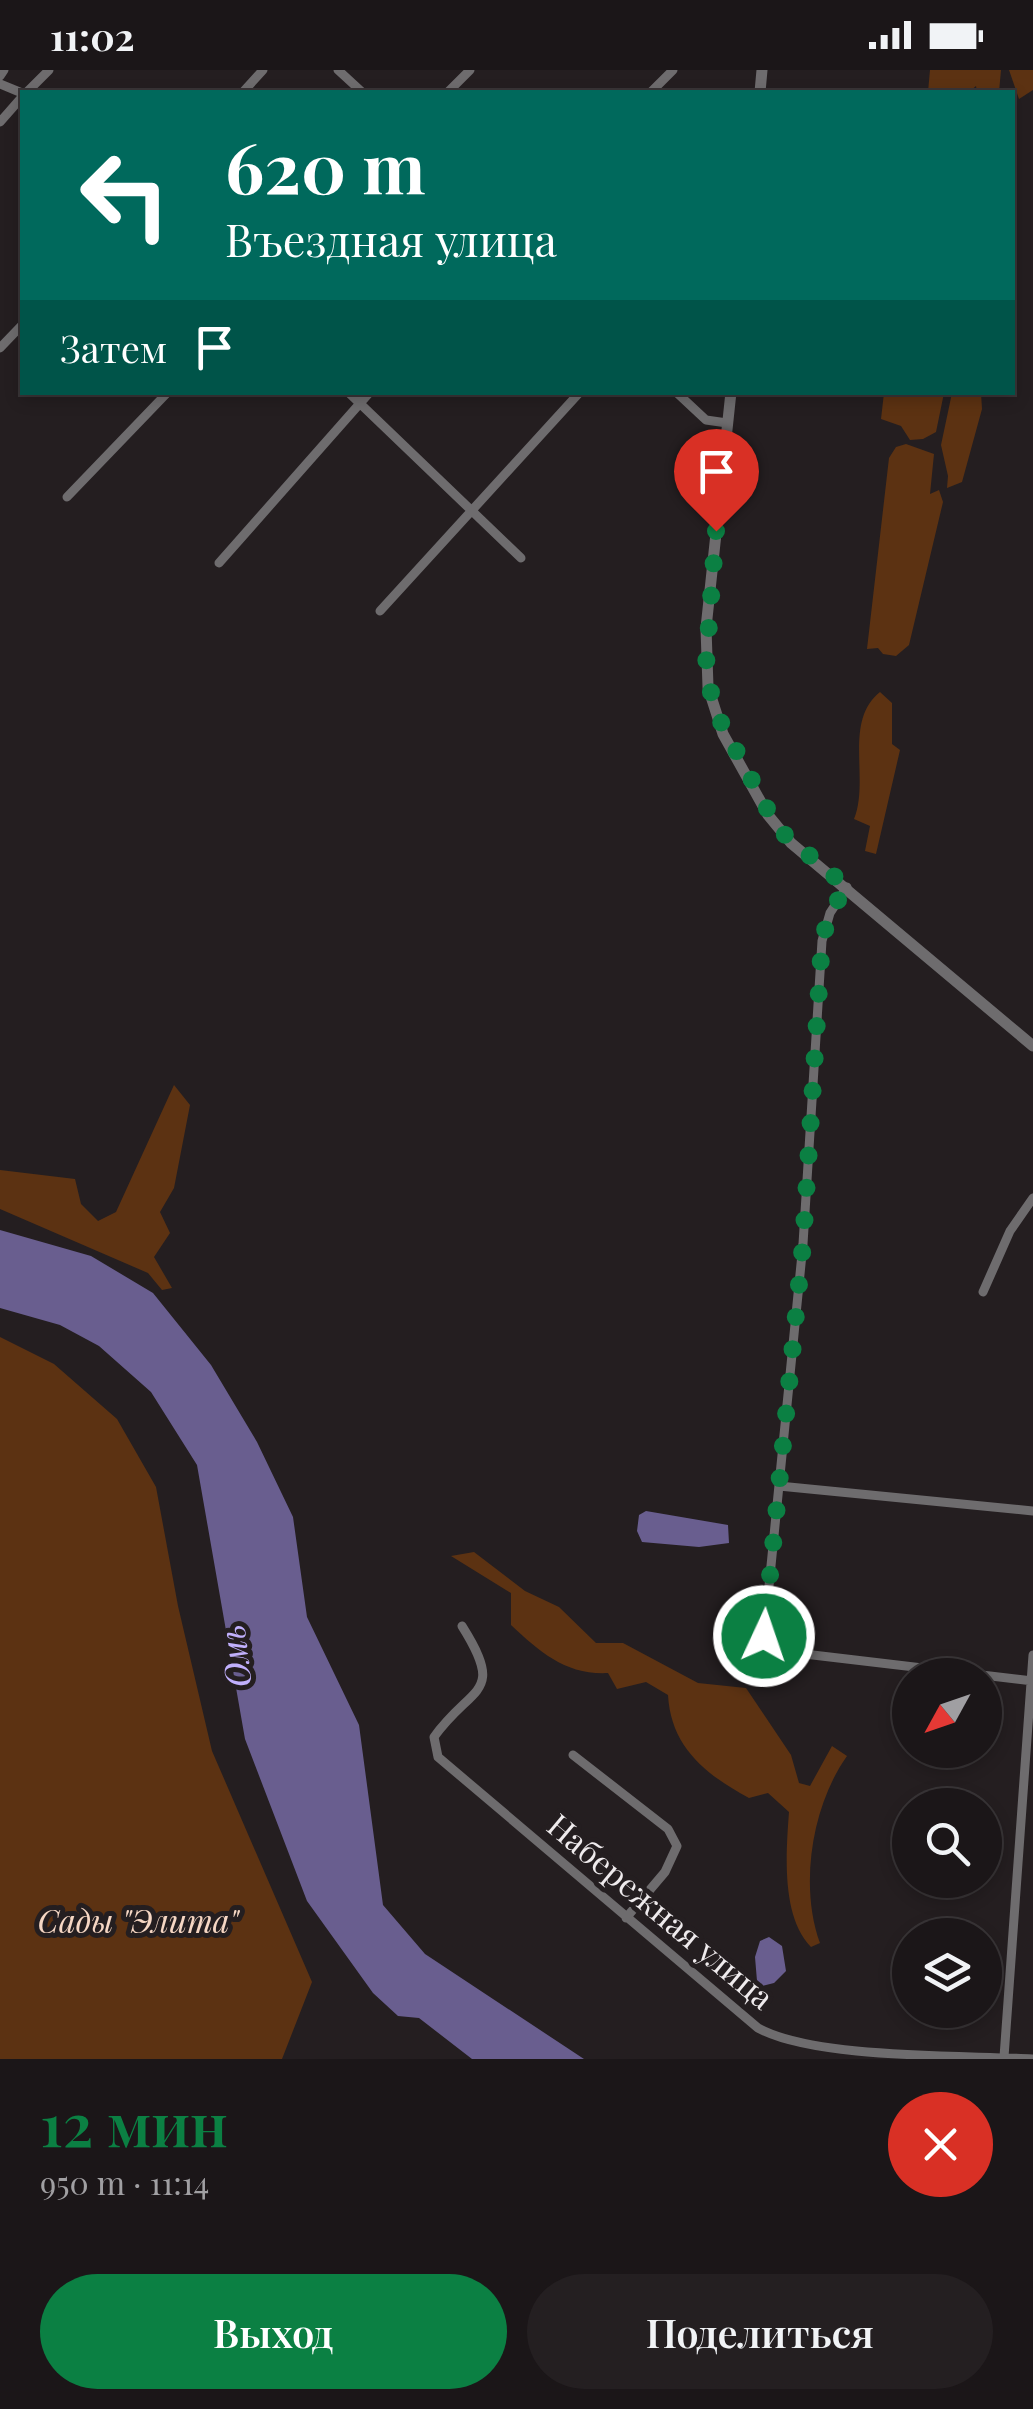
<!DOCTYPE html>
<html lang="ru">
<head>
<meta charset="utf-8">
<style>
	:root { --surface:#1b1618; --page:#241f21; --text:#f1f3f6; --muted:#a09fa2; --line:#393537; --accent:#0b8043 }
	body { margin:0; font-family:"Playfair Display",serif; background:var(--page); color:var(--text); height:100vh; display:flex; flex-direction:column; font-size:38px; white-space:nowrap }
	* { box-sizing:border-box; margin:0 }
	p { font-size:32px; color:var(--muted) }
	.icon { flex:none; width:55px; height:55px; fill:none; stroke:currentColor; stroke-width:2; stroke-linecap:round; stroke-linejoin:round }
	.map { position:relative; height:1989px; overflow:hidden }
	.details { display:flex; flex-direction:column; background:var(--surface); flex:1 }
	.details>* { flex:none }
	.top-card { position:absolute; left:20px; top:20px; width:995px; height:305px; border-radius:0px; box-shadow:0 5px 15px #0003,0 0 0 2px var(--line); background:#00695c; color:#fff; overflow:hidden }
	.needle { width:65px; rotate:230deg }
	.buttons { position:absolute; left:892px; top:1588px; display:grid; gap:20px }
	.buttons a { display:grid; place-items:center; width:110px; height:110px; border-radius:50%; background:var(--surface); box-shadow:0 5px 15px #0003,0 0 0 2px var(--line); font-size:50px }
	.pin { position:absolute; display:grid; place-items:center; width:85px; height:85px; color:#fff; margin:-102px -42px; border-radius:50% 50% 50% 0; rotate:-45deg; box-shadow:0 0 10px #0007 }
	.pin .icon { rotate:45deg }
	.me { position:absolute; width:110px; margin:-55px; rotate:3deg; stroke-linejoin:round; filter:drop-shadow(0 0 8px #0008) }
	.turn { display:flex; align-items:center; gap:35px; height:210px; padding:0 40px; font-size:45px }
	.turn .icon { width:130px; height:130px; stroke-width:2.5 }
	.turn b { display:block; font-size:70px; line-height:85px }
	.then { display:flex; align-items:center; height:95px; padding:0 40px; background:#0003; gap:20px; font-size:38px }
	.round { display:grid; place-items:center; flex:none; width:105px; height:105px; border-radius:52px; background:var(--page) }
	.overview { display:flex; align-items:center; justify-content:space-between; height:170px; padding:0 40px }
	h1 { font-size:60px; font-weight:600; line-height:75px; color:var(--accent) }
	.primary-button { display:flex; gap:20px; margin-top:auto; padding:20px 40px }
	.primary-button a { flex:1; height:115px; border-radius:60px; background:var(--accent); color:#fff; font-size:40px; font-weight:600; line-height:115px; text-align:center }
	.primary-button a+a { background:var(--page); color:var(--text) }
	.status { display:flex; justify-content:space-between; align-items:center; height:70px; padding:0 50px; background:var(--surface); direction:ltr }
	.status svg { height:28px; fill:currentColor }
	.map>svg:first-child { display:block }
	.green { fill:#5c3212 }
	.water { fill:#695e8f }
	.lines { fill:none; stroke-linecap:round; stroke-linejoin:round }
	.minor { stroke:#6e6c6e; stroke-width:9 }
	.tertiary { stroke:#6e6c6e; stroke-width:11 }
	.route { stroke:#0b8043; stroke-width:18; stroke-dasharray:0 32.4 }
	.labels { text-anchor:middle; stroke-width:10; stroke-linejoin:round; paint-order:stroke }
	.street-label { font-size:32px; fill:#efebed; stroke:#241e20 }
	.park-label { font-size:32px; font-style:italic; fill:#f6d7c4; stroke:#241e20 }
	.water-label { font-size:35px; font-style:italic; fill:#c1b0fd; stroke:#241e20 }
</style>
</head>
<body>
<div class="status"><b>11:02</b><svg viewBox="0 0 49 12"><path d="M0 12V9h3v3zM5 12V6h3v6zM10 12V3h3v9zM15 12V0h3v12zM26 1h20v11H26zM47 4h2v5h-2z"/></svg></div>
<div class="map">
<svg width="1033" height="1989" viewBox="0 0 1033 1989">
	<rect width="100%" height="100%" fill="#241e20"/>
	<path class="green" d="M930 0H1001L999 22H977L976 16 969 22H928Z
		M1009 0H1033V20L1019 29Z
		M884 323H944L936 362 923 369 910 370 901 356 881 349Z
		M952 323H981L982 339 962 412 947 418 948 406 941 375Z
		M906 374 934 384 930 424 939 420 943 432 909 575 896 586 883 584 878 578 867 579 889 388 896 377Z
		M880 622 892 633V674L900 680 876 784 865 781 870 756 854 749C870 710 843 651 880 622Z
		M174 1015 190 1035 174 1118 160 1142 170 1163 154 1187 172 1218 162 1220 148 1203 0 1139V1100L75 1109 81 1134 98 1151 116 1142Z
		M0 1267 54 1294 117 1349 156 1417 178 1536 212 1681 312 1912 282 1989H0Z
		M474 1482 525 1521 559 1537 596 1573H623L698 1613 746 1618 791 1685 799 1713 810 1716 832 1676 847 1686C812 1735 799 1816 820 1873L811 1877C781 1846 786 1783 789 1742L768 1723 749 1728C705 1704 671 1677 668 1625L646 1612 617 1619 608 1603C566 1605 541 1583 511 1555V1523L451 1486Z"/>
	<path class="water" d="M0 1160 91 1186 153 1223 211 1295 257 1372 293 1447 307 1547 359 1655 383 1835 425 1884 584 1989H472L419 1948 398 1946 373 1923 307 1831 245 1669 197 1395 151 1322 99 1276 60 1255 0 1238Z
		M646 1441 728 1455 729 1473 699 1477 642 1472 637 1461 639 1445Z
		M769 1867 782 1876 786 1901 774 1913 762 1916 757 1911 755 1887 760 1871Z"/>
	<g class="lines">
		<path class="minor" d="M338 0 362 22
			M0 6 4 0
			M0 14 22 23
			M27 22 49 0
			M243 22 263 0
			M448 22 470 0
			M651 22 673 0
			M0 52 22 27
			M0 278 22 255
			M348 322 521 488
			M676 322 706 350 727 353
			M67 427 168 322
			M219 493 370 322
			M380 541 580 322
			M847 817 830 843 822 871 803 1174 764 1566 768 1578 779 1581 1033 1611
			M983 1222 1010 1161 1033 1128
			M779 1416 1033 1441
			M462 1556C506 1626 472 1614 434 1667L438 1687 758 1958C814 1989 962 1985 1032 1989
			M573 1685 668 1759 677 1776 665 1802 626 1848
			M1004 1987 1033 1585"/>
		<path class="tertiary" d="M760 22 762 0
			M731 322 706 558 708 617 723 664 768 745 791 773 1033 976"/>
	</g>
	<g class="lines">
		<path class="route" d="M716 461 706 595 714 639 778 759 847 817 830 842 822 871 803 1174 764 1566"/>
	</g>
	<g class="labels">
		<g class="street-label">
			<text transform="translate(660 1842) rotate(40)" y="11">Набережная улица</text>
		</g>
		<g class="park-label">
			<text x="138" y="1863">Сады "Элита"</text>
		</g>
		<g class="water-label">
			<text transform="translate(236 1586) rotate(-97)" y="12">Омь</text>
		</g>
	</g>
</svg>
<div class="buttons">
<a><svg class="needle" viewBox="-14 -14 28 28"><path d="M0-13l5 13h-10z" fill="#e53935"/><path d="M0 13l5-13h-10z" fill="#a09fa2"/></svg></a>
<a><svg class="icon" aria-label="search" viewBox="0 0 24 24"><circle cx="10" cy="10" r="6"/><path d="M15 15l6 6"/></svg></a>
<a><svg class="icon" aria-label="layers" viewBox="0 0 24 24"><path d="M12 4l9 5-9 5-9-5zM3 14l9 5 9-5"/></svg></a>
</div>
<div class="pin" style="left:716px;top:461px;background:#d93025"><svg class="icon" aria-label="arrive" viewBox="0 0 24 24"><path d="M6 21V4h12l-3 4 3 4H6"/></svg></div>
<svg class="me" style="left:764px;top:1566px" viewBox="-20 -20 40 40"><circle r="17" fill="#0b8043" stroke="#fff" stroke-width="3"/><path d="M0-11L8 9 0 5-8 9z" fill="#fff"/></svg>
<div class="top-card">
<div class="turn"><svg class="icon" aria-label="left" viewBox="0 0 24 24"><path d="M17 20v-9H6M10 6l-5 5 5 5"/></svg><div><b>620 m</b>Въездная улица</div></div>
<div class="then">Затем<svg class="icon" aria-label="arrive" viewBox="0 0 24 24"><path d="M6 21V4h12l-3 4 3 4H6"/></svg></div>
</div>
</div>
<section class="details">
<div class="overview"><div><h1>12 мин</h1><p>950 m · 11:14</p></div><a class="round" style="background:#d93025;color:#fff"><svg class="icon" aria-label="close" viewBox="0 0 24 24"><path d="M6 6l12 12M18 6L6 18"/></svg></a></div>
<div class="primary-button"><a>Выход</a><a>Поделиться</a></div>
</section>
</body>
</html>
